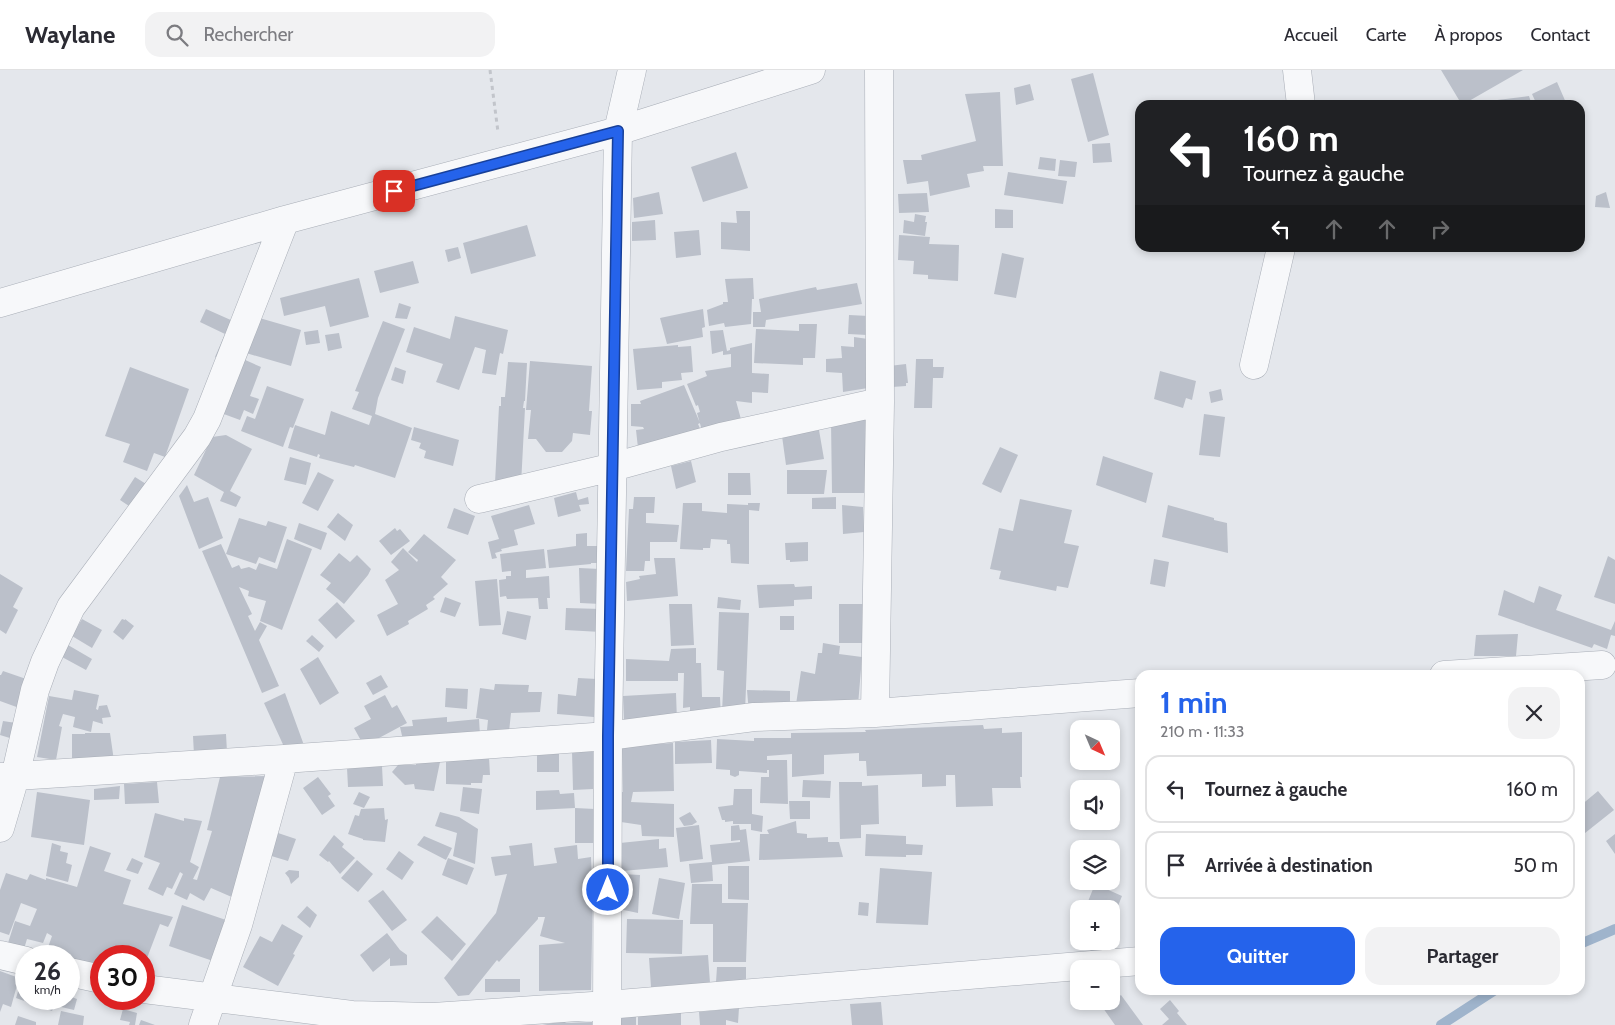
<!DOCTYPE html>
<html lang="fr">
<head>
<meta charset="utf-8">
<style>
	:root { --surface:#fff; --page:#f2f2f3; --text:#2b2b33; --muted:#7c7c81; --line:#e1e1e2; --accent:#2563eb }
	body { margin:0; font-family:Cabin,sans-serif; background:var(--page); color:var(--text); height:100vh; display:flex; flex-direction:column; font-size:19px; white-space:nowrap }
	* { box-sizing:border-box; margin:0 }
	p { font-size:16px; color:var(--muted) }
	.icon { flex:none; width:28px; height:28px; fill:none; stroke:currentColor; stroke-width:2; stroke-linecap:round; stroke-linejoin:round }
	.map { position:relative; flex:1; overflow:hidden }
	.panel { position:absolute; left:1135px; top:600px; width:450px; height:325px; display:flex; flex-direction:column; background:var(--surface); border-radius:15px; box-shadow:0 2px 8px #0003 }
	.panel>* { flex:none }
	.hud { position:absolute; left:1135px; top:30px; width:450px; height:152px; border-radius:15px; box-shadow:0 2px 8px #0003; background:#202124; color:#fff; overflow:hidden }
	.needle { width:32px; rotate:136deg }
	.tools { position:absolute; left:1070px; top:650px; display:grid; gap:10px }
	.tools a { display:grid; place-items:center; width:50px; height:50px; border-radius:10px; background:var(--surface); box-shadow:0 2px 8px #0003; font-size:25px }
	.speed { position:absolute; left:15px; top:875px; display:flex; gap:10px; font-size:25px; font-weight:700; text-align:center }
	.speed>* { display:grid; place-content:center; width:65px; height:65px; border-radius:50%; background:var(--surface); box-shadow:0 2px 8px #0003; line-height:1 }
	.speed small { font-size:12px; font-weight:400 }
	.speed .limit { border:8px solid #d22; background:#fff; color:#111 }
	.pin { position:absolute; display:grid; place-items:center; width:42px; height:42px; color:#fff; margin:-21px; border-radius:10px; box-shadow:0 2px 8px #0006 }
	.me { position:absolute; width:55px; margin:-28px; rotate:0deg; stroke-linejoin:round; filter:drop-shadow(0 0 4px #0008) }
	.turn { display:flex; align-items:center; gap:18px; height:105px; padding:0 25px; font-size:22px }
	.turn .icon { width:65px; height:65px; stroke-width:2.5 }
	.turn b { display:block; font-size:35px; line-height:42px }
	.lanes { display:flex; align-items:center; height:48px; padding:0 25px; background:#0003; justify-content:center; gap:25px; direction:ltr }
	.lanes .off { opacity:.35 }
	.round { display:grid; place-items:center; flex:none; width:52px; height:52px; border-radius:15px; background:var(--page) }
	.summary { display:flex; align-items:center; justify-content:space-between; height:85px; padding:0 25px }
	h1 { font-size:30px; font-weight:700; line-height:38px; color:var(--accent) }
	.button { display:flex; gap:10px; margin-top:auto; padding:10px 25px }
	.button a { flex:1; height:58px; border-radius:15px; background:var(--accent); color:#fff; font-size:20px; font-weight:700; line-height:58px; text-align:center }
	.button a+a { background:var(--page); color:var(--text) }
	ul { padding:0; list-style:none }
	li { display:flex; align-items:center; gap:15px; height:68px; margin:0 10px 8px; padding:0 15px; border:2px solid var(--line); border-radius:15px }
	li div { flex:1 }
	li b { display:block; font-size:19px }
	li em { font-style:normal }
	header { display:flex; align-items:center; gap:30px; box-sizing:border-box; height:70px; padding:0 25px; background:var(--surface); border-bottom:1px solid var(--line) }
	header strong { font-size:24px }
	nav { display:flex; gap:28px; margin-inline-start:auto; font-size:18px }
	.search { width:350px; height:45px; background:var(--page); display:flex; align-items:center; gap:12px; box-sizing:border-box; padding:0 18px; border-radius:15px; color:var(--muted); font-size:19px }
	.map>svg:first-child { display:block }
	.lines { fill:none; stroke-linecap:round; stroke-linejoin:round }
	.stream { stroke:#9fb4cc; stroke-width:10 }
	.building { fill:#bbc0ca }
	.minor-casing { stroke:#a9aeb7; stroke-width:29 }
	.path { stroke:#c2c5cb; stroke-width:3; stroke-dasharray:4 4; stroke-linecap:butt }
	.minor { stroke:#f7f8fa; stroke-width:28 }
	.route-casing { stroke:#184099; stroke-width:12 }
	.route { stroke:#2563eb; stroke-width:9 }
</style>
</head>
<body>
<header>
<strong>Waylane</strong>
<div class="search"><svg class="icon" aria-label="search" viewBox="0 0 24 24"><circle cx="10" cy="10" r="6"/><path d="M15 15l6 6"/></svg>Rechercher</div>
<nav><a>Accueil</a><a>Carte</a><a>À propos</a><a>Contact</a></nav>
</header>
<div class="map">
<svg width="1615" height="955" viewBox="0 0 1615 955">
	<rect width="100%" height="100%" fill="#e4e7ec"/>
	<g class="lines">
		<path class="stream" d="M1580 874 1615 859
			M1441 955 1495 920"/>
	</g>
	<path class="building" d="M1441 0H1523L1462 35Z
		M1093 3 1109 65 1088 72 1071 9Z
		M1557 12 1567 35H1537L1532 24Z
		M1030 14 1034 30 1016 35 1014 18Z
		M1000 22 1003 96H983L984 101 967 104 970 117 930 126 928 111 907 114 903 90H922L921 85 976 71 965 24Z
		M1529 26 1532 35H1489V31Z
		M1110 73 1112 92 1093 93 1092 74Z
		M736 82 748 118 703 132 691 97Z
		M1040 87 1056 89 1055 101 1038 99Z
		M1060 90 1077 92 1075 107 1058 106Z
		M1008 102 1067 111 1063 134 1004 125Z
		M659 122 663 144 634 148 633 128Z
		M1606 122 1610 138 1595 137 1596 126Z
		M927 123 929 142 899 143 898 124Z
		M995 139 1013 140V158H995Z
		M736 141H750V181L721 179V152L737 153Z
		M915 144 926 146 925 152H927L925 166 903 163 904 150 914 152Z
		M655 150 656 170 632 171V152Z
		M527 155 536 186 471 204 463 173Z
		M699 160 701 185 676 188 674 162Z
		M899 165 930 167 929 174 959 175 958 211 928 209V205L913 204 914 191 898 190Z
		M458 177 461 188 448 192 445 180Z
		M1002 183 1024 188 1016 228 994 224Z
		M413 191 419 213 380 223 374 201Z
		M359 208 369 247 330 257 325 236 284 246 280 228Z
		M753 208 754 229H752L751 254 725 257 724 253 709 256 707 240 723 234V232H728L725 209Z
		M857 213 862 234 766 250 765 257H753V242H761L759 229 816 217 817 220Z
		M399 233 411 237 407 249 395 248Z
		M206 239 242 255 225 292 215 287 225 264 200 252Z
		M703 239 705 257 702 258 703 267 667 274 660 248Z
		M849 245 869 246 867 265 848 264Z
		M455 246 508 260 503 284 500 283 496 305 482 303 486 280 475 277 459 320 436 312 443 294 406 282 414 257 450 269Z
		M256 247 301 260 291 296 246 283Z
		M383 251 405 259 378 328 375 344 412 358 395 408 355 395 354 397 319 388 320 385 318 384 317 387 288 378 295 355 325 365 331 341 369 355 372 346 352 339 359 322 355 321Z
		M799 254H817L815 288H803V295L754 293 756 259 799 261Z
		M318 260 320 273 306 275 304 262Z
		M723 260 727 281 730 280V278L752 273V303L769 304 768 323 752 322V333L736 331 742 353 703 364 697 343 700 342 698 335 696 336 687 314 707 306 705 301 731 297V284L723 285V281L712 284 710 261Z
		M339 263 342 278 328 281 325 265Z
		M854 267 868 269V318L843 322 842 303 826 302V289L842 288 841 276 854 277Z
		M678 275V277L691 276 693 302 681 303 682 310 662 312V318L637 320 633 279Z
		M243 289 261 297 250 326 259 329 253 344 244 340 240 350 221 343Z
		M916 289H933V297H944L943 308H933L932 338H914Z
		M530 291 592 296 589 341H592L590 365 573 363 572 371 562 382H546L536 369H528L531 340H526Z
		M508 292 527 293 525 331H524L523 338H525L521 415 495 413 499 336H501V327H505Z
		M906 294 908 313H906V316L892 317 889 296Z
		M130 297 189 319 165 387 154 383 147 401 123 392 130 374 105 366Z
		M395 297 406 301 403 314 391 310Z
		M1160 301 1196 311 1192 330 1186 328 1183 338 1154 329Z
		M684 315 700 353 698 354 702 363 638 378 636 360 644 359 643 357 631 356V334H641L640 331Z
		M267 316 304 329 293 358 290 357 283 377 241 361 247 346 255 349Z
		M1221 319 1223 330 1211 333 1209 322Z
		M1204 344 1225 347 1220 387 1199 385Z
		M866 345 867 423H832L831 351Z
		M414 357 459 370 453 396 424 388 426 381 419 378 421 373 411 370Z
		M819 360 824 389 786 395 782 366Z
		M226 365 252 379 230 421 241 427 236 437 220 431 224 422 194 405 212 367Z
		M1000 377 1018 385 1001 423 982 414Z
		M1103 386 1153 403 1146 433 1096 415Z
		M290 387 311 393 306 415 284 410Z
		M691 391 696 412 676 419 671 396Z
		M787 400H827L824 424H787Z
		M318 402 334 410 318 441 302 433Z
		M728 403H750L751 425H728Z
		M135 407 154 419 138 442 120 430Z
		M187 415 194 432 208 427 223 468 199 479 179 426Z
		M576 422 578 430 588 427 589 434 579 435 581 441 558 447 554 428Z
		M634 427H655L654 443H646V453L679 455 677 472H650V491H645L644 501H626L629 439H633Z
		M836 427V439H812V428Z
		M1020 429 1072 440 1064 473 1079 476 1068 518 1057 516 1056 521 999 509 1001 501 990 499 999 458 1013 461Z
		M683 433H702V441L727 443V434L748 435V433H760L759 441 749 440V494L731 493 730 474H727V470L711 469 710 478H703V480L680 479Z
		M529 435 535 454 514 460 518 475 501 479 502 481 495 483 497 488 492 489 488 472 499 469 491 446Z
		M842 435 863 437 864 462 843 464Z
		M1168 435 1214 448V450L1227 453 1228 483 1162 467Z
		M454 438 475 446 468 465 447 458Z
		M338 443 353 455 345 471 327 457Z
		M239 448 266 456 268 451 287 457 275 493 259 487 256 494 226 484Z
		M299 453 327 463 321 480 294 469Z
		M395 458 397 461 400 459 410 471 391 485 379 471Z
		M587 463V476H603V493H591V494L549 498 547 480 576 476V464Z
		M424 464 456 490 441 507 448 514 433 527 435 529 426 535 428 539 408 551 409 554 387 566 377 545 398 534 385 510 399 500 391 492 403 478 417 492 418 490 408 482Z
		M287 469 312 479 282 560 260 551 266 531 248 526 249 521 239 517 252 544 248 546 255 561 260 552 267 556 259 570 279 616 262 623 202 481 221 474 232 498 239 495 241 499 249 497 256 500 259 493 277 499Z
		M808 472V491L790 492V490H786L785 473Z
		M544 479 546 498 526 500V508L549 506 550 528H547L548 539H539L538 528 507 529 506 526 500 527 499 510 506 509V506H511V501L502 502 500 484Z
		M339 483 350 492 357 485 371 499 368 505 344 534 326 519 331 513 320 505Z
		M1608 486 1615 490V534L1594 527Z
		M654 488H675L678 526 627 531 626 512 640 509 639 506 656 504Z
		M1154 489 1169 492 1165 517 1150 514Z
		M579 498 600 499 601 534 580 533Z
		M0 504 23 518 13 537 18 540 6 564 0 560Z
		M497 509 501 555 479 556 475 511Z
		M794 514 795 517 812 516V529L794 530V536L759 538 757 515Z
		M1539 516 1562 525 1556 540 1611 560 1615 551V566L1611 565 1607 579 1594 574 1592 578 1498 545 1504 520 1534 533Z
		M445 527 461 533 455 547 440 542Z
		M718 527 741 530 740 540 717 538Z
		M337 532 355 551 336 569 318 550Z
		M669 534H692L694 575 671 576Z
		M839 534H863L862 573H839Z
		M566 538 602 539 601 562 565 560Z
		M507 541 531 546 526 570 502 564Z
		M719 542 749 543 745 642H722L724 601 717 600Z
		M780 546H794V560H780Z
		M82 549 102 560 92 578 72 566Z
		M122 549 125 550V549L134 556 123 570 113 562Z
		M1518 564 1516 586H1474L1476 565Z
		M312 565 324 576 319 582 306 571Z
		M823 573 840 576 839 584 862 587 858 635 795 641 801 601 815 604 818 583H822Z
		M68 575 92 589 86 600 62 587Z
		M696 578V593H701L702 627H720L721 648H690V637L683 638 684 603H678V611H626V589L669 591 671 579Z
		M318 587 339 623 320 635 300 599Z
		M3 601 32 611 22 639 0 631V605H1Z
		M381 605 388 617 373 625 366 613Z
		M578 608 597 609 594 647 557 644 558 624 576 626Z
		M495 614 529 615 528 622H542L540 642 511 643 509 662 487 660 488 650 476 648 480 618 494 620Z
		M446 618 468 619 467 639 445 637Z
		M74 620 99 625 96 639 98 640 99 636 107 635 111 647 102 648 103 654 93 651 91 662 73 657 75 647 63 644 59 656 62 657 56 690 37 687 49 626 72 630Z
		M747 620 790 621V642L749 644Z
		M285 623 305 678 286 681 264 633Z
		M676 623 677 651 624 652 623 626Z
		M385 625 392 638 397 635 407 653 364 676 354 658 371 649 364 636Z
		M447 647V652L479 649 480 665 403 670 400 657 413 656 412 650Z
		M3 651 16 653 13 669 0 665Z
		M983 655 984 659 1002 658V663L1022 662V707H1020L1021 718H992L993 736 956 737 955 705H946V716L922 717V704L867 706 866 691H859V683L824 685V704L792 707V684L767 686V690H787L788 734 760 733 761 707H769V700H767V703L739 701V705L735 707 730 705V700L716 699 717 669 754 671V668H791V663L866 662 865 660Z
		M85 663H110L114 691 72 689V664H85Z
		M226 664 227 682 194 685 193 666Z
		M711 670 712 693 675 694V672Z
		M673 673 674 721 633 722 631 732 674 734V767L642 766 641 755 621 752V722H623L622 676Z
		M593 679V719L573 720 572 681Z
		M559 683V702H537V684Z
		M489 687 490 705H483L482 713H471V715L446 714V688Z
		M416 692H440L434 721 415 719 414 714 405 715 392 702 398 695H416Z
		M382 696 383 716 348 717 347 698Z
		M267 706 234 828 211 818 204 831 190 823 187 830 174 824 183 804 180 802 172 819 167 817 163 826 148 819 160 793 144 787 155 743 184 751V748L202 751 190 792 199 797 193 809 197 810 212 761 207 760 220 707Z
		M318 707 331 724 328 726 335 736 322 745 303 718Z
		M803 710 831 711 830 728 802 727Z
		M157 712 159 733 125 734 124 714Z
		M839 712H862V716L878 715 879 754 861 755V768L840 769Z
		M120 716 119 729 94 730V719Z
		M463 717 482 719 479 744 460 741Z
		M734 719H752V744L763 746 762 762 751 760V754H733V751L725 752V750H722L718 737 733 735Z
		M559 720 560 724 574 723 575 738 536 740V721Z
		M1598 721 1614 740 1580 767V736Z
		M37 722 90 730 84 775 31 767Z
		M359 722 370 727 364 738 353 734Z
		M789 731H810V749H790Z
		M384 738 385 750 388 749 385 772 363 770V769L348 764 355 745 359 746 361 739Z
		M575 738 595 739 594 773H575Z
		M440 742 459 747 478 759 475 794 453 786 457 763 435 756Z
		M690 742 697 752 692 755 684 756 679 748Z
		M796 751 797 763 807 764V768L828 767V772H839L843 787 759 790 760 764H769L767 760Z
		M699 755 703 789 680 792 676 758Z
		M739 755 740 760 746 759 750 791 712 795 713 811 691 813 689 794 712 792 710 775 740 772V770L731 771V756Z
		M275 762 296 769 288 791 268 785Z
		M866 764 906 766V774L923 775 922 785H906V787L865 786Z
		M1615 764V784L1606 771Z
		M334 765 344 774 342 777 355 788 340 804 329 791 328 792 319 785Z
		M424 766 452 778 446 790 417 775Z
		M659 769V779L666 778 668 797 622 801 620 773Z
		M52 773 61 776 60 781 68 783 66 793 72 795 68 812 46 806Z
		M532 773 534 796 557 793 554 778 577 775 578 789 591 787 592 816H593L591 920 539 921V875L565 873 540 866 545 847H538V849L499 892 497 890 469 925 458 926 444 908 496 843 507 804 495 806 491 787 511 785 509 776Z
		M90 776 111 783 104 801 131 810 123 834 173 847 168 857 160 854 144 896V886H101V906L69 896V886H45L52 866 47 863 43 873 27 869 24 879 8 873 15 851 30 856 37 839 21 833 9 865 0 862V820L6 803 27 810 30 804 46 810V808L77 817Z
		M399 781 414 792 402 810 386 799Z
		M132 788 143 793 138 804 126 800Z
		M448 788 474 798 467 815 442 805Z
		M357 790 373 804 358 822 341 808Z
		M728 796H749V830L728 829Z
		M880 798 932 802 928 855 876 853Z
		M289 800 299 801V807L291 814 289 808 285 803Z
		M621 804 640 805 638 843 619 839Z
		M659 808 685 813 679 849 652 844Z
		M692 814H722V833H748L746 892H713V854H690Z
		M1095 814 1122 826 1111 853V839H1085Z
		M383 820 407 850 392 861 368 831Z
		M859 832 869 833 868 846 858 845Z
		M182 835 226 850 213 891 169 876Z
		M307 836 317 845 310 858 297 847Z
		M437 846 466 874 452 891 421 862Z
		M627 849 683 850 682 884 626 883Z
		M282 854 303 866 293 884 295 885 278 916 243 897 260 866 272 872Z
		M1079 854V871H1104L1098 884 1071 871Z
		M387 863 400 880 407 885V895L390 896V888L373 902 360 885Z
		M708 885 710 913 651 917 649 888Z
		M717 897H746V912H716Z
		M0 901 19 908 11 937 3 934 0 942Z
		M22 909 26 911V929H57L52 941 16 928Z
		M485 909H520V922H485Z
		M1121 925 1143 955H1115L1103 938Z
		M69 926 77 929 74 940 57 936 60 929H69Z
		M1170 930 1179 941 1177 943 1187 955H1162L1169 949 1160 939Z
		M881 932 883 955H852L850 934Z
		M739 938 738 953 726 950V955H700L699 942Z
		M123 939 137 943 135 955H129L130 952 120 950Z
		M61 941 84 946 83 955H58Z
		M681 941V955H638V942Z
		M613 942H636V955H613Z
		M18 946 36 952V955H15Z
		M141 950 155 955H139Z
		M564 951 566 953 592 952V955H542Z"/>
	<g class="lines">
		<g class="minor-casing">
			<path id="minor" d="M1297 0 1301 35
				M0 233 285 150 618 61 811 0
				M1254 295 1281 178
				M479 429 613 397 721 367 880 332
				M1444 605 1602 595
				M875 643 880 332 879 0
				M0 707 284 689 608 666 754 647 875 643 1140 623
				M0 758 15 707 35 620 45 592 71 537 197 367 207 349 285 150
				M0 885 26 891
				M69 902 101 909
				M144 919 352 945 433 947 607 935 1140 891
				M203 955 238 855 284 689
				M607 955 608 666 618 61 632 0"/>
		</g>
		<path class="path" d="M490 0 498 62"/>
		<use href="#minor" class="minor"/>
	</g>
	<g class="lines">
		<g class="route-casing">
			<path id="route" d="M394 121 618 61 608 666V820"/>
		</g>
		<use href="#route" class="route"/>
	</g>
</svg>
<div class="tools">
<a><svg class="needle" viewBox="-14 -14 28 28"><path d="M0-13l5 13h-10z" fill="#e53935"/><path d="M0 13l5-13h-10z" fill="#7c7c81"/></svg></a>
<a><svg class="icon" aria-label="sound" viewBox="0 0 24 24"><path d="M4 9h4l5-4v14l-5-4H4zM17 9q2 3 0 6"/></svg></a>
<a><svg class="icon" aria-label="layers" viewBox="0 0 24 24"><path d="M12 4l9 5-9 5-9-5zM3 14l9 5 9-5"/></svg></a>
<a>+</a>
<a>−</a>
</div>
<div class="speed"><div>26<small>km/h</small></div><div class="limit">30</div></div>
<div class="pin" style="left:394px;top:121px;background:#d93025"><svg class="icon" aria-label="arrive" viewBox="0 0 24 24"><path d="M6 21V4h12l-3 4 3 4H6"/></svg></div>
<svg class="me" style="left:608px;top:820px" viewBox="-20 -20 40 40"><circle r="17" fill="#2563eb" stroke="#fff" stroke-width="3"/><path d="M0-11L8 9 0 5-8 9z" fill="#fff"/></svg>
<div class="hud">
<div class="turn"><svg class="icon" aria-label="left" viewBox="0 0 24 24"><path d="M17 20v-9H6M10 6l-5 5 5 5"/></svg><div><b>160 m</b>Tournez à gauche</div></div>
<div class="lanes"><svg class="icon" aria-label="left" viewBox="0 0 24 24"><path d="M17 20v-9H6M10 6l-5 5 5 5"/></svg><svg class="icon off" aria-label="ahead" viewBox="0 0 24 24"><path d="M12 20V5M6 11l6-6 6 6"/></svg><svg class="icon off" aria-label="ahead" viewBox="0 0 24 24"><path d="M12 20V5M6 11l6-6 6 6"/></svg><svg class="icon off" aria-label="right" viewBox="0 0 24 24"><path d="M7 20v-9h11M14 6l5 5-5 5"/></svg></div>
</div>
<section class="panel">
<div class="summary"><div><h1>1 min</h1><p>210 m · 11:33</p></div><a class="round"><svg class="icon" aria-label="close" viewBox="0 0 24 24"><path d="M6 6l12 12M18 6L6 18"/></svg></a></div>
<ul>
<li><svg class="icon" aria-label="left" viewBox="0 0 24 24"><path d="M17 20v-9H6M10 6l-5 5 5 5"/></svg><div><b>Tournez à gauche</b></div><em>160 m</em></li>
<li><svg class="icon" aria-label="arrive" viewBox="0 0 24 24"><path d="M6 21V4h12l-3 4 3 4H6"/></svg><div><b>Arrivée à destination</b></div><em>50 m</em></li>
</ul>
<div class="button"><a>Quitter</a><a>Partager</a></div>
</section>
</div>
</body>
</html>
